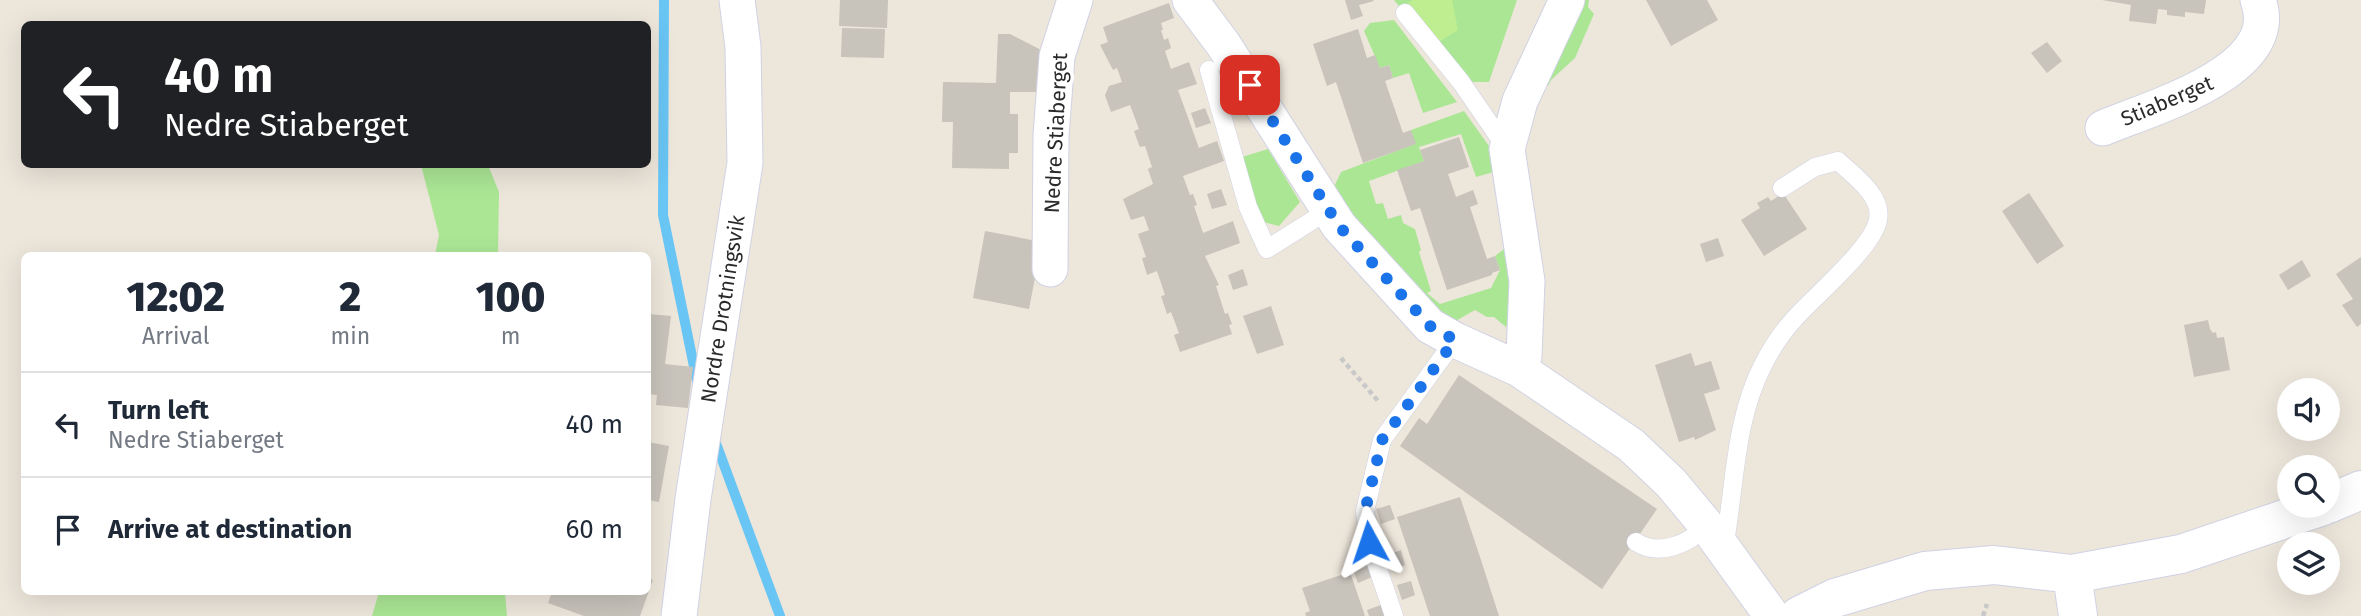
<!DOCTYPE html>
<html lang="en">
<head>
<meta charset="utf-8">
<style>
	:root { --surface:#fff; --page:#f2f2f3; --text:#1f2937; --muted:#747a83; --line:#e0e1e3 }
	body { margin:0; font-family:"Fira Sans",sans-serif; background:var(--page); color:var(--text); height:100vh; display:flex; flex-direction:column; font-size:26px; white-space:nowrap }
	* { box-sizing:border-box; margin:0 }
	p { font-size:23px; color:var(--muted) }
	.icon { flex:none; width:38px; height:38px; fill:none; stroke:currentColor; stroke-width:2; stroke-linecap:round; stroke-linejoin:round }
	.map { position:relative; flex:1; overflow:hidden }
	.side { position:absolute; left:21px; top:252px; width:630px; height:343px; display:flex; flex-direction:column; background:var(--surface); border-radius:10px; box-shadow:0 7px 28px #0002 }
	.side>* { flex:none }
	.banner { position:absolute; left:21px; top:21px; width:630px; height:147px; border-radius:10px; box-shadow:0 7px 28px #0002; background:#202124; color:#fff; overflow:hidden }
	.buttons { position:absolute; left:2277px; top:378px; display:grid; gap:14px }
	.buttons a { display:grid; place-items:center; width:63px; height:63px; border-radius:50%; background:var(--surface); box-shadow:0 7px 28px #0002; font-size:35px }
	.pin { position:absolute; display:grid; place-items:center; width:60px; height:60px; color:#fff; margin:-30px; border-radius:14px; box-shadow:0 4px 10px #0006 }
	.me { position:absolute; width:77px; margin:-38px; rotate:355deg; stroke-linejoin:round; filter:drop-shadow(0 0 5px #0008) }
	.turn { display:flex; align-items:center; gap:24px; height:147px; padding:0 28px; font-size:32px }
	.turn .icon { width:91px; height:91px; stroke-width:2.5 }
	.turn b { display:block; font-size:49px; line-height:60px }
	.eta { display:flex; justify-content:space-evenly; align-items:center; height:119px; text-align:center }
	.eta b { font-size:42px; font-weight:800; line-height:49px }
	ul { padding:0; list-style:none }
	li { display:flex; align-items:center; gap:21px; height:105px; padding:0 28px; border-top:2px solid var(--line) }
	li div { flex:1 }
	li b { display:block; font-size:26px }
	li em { font-style:normal }
	.map>svg:first-child { display:block }
	.green { fill:#abe695 }
	.pitch { fill:#bfee90 }
	.lines { fill:none; stroke-linecap:round; stroke-linejoin:round }
	.stream { stroke:#69c5f4; stroke-width:10 }
	.building { fill:#c8c3bb }
	.lane-casing { stroke:#d0d2e4; stroke-width:19 }
	.street-casing { stroke:#d0d2e4; stroke-width:37 }
	.secondary-casing { stroke:#d0d2e4; stroke-width:40 }
	.path { stroke:#c8c8c8; stroke-width:4.5; stroke-dasharray:5 3.5; stroke-linecap:butt }
	.lane { stroke:#fff; stroke-width:18 }
	.street { stroke:#fff; stroke-width:35 }
	.secondary { stroke:#fff; stroke-width:38 }
	.route { stroke:#1a73e8; stroke-width:12; stroke-dasharray:0 21.6 }
	.labels { text-anchor:middle; stroke-width:7; stroke-linejoin:round; paint-order:stroke }
	.street-label { font-size:21px; fill:#2a2a2a; stroke:#fff }
</style>
</head>
<body>
<div class="map">
<svg width="2361" height="616" viewBox="0 0 2361 616">
	<rect width="100%" height="100%" fill="#ede6db"/>
	<path class="green" d="M1394 0H1517L1489 82H1461L1403 6 1405 3 1399 6Z
		M1574 0H1589L1588 7 1594 14 1575 58 1551 80 1548 86 1543 81Z
		M1394 20 1457 102 1423 113 1409 73 1393 78 1389 65 1380 68 1364 31 1370 23Z
		M1464 111 1496 156 1501 170 1476 177 1461 134 1419 147 1424 161 1369 181 1376 204 1383 203 1388 219 1401 215 1403 223 1415 229 1421 250 1419 252 1431 291 1427 293 1440 304 1491 288 1500 270 1495 256 1504 249H1513L1510 322 1506 327 1494 317H1487L1475 310 1454 322 1422 300 1391 266 1333 189 1341 172 1415 144 1411 130Z
		M1268 149 1300 202 1279 226 1259 221 1239 158Z
		M421 165H488L499 192 498 255H435L439 235Z
		M379 592H505L507 616H372Z"/>
	<path class="pitch" d="M1413 0H1452L1458 30 1432 46 1403 6Z"/>
	<g class="lines">
		<path class="stream" d="M664 0 663 215 698 386
			M714 438 780 616"/>
	</g>
	<path class="building" d="M840 0H888L887 28 839 26Z
		M1345 0H1373L1374 1 1359 5 1363 16 1351 20Z
		M1646 0H1707L1718 20 1671 46Z
		M2102 0H2206L2204 14 2185 12V17L2167 15V10L2158 9 2156 24 2129 21 2131 5Z
		M1169 3 1174 18 1161 23 1163 30H1161L1164 40 1168 38 1171 48 1165 51 1171 69 1189 62 1197 84 1178 90 1199 148 1217 141 1224 161 1183 176 1190 195 1193 194 1197 205 1194 206 1203 233 1233 221 1240 243 1205 256 1219 285 1216 286 1225 314 1228 313 1232 324 1229 325 1232 334 1180 352 1174 335 1179 333 1171 312 1167 314 1161 296 1165 295 1157 271 1147 275 1142 258 1146 257 1138 234 1149 230 1144 216 1131 220 1123 199 1153 184 1148 169 1152 167 1145 146 1140 147 1139 145 1134 131 1139 129 1130 105 1111 112 1105 95 1109 86 1122 82 1117 68 1113 70 1100 45 1108 42 1103 27Z
		M842 28 885 29 884 58 841 57Z
		M1358 29 1367 58 1375 55 1380 68 1389 65 1393 78 1385 81 1403 133 1411 130 1416 144 1363 163 1336 82 1327 86 1313 44Z
		M998 34H1010L1041 50 1040 92H1010V114H1018V153H1009V169L952 168 953 122H942L943 82 996 83Z
		M2047 42 2062 61 2047 73 2031 53Z
		M1205 108 1211 123 1196 128 1191 113Z
		M1459 137 1469 167 1448 174 1456 197 1473 190 1478 204 1470 207 1487 259 1495 256 1500 270 1492 273V275L1447 290 1420 208 1411 211 1397 170 1424 161 1420 150Z
		M1221 189 1227 205 1212 209 1207 194Z
		M1783 193 1807 229 1764 256 1741 220 1760 208 1757 203 1768 197 1771 201Z
		M2029 193 2064 246 2037 264 2002 211Z
		M985 231 1042 242 1029 309 973 298Z
		M1718 238 1724 256 1706 262 1700 244Z
		M2361 257V324L2357 327 2342 305 2353 299 2336 274Z
		M2302 260 2311 276 2288 290 2279 275Z
		M1243 269 1248 285 1233 290 1228 275Z
		M1271 306 1284 345 1257 354 1243 316Z
		M648 314 671 316 665 364 693 367 688 408 656 405 657 395 648 394Z
		M2208 320 2210 329 2213 333 2216 332 2217 338 2224 337 2230 370 2194 377 2184 325Z
		M1691 353 1695 366 1711 361 1720 389 1704 394 1716 430 1695 440 1694 437 1679 442 1655 365Z
		M1459 375 1657 509 1602 589 1400 446 1419 418 1427 424Z
		M648 442 669 446 659 502 648 500Z
		M1460 497 1480 557 1499 616H1430L1397 517Z
		M1390 505 1395 519 1381 524 1376 509Z
		M1401 550 1405 565 1392 569 1387 555Z
		M1367 562 1372 577 1358 583 1352 567Z
		M1350 572 1365 616H1306L1305 613 1310 611 1302 588Z
		M648 578 653 580 640 616H584L548 603 552 592H648Z
		M1411 581 1415 595 1402 600 1397 585Z
		M1381 605 1385 616H1369L1367 610Z"/>
	<g class="lines">
		<g class="lane-casing">
			<path id="lane" d="M1405 13 1461 82 1507 149
				M1209 70 1248 207 1267 249 1329 210
				M1636 542C1659 557 1690 544 1706 525
				M1721 544 1726 536C1735 480 1736 417 1763 365 1771 349 1784 330 1796 317 1816 295 1873 247 1878 220 1883 196 1854 176 1838 161L1815 167 1782 188
				M1394 616 1369 542 1365 511 1382 440 1455 340"/>
		</g>
		<g class="street-casing">
			<path id="street" d="M1190 0 1223 44 1339 226 1430 326 1455 340 1519 369 1631 445 1671 483 1706 525 1772 616
				M2103 128C2150 108 2285 71 2258 0
				M1050 269 1051 136 1057 56 1075 0
				M1519 369 1524 356 1527 281 1507 149 1520 101 1567 0
				M679 616 693 499 745 163 743 47 737 0"/>
		</g>
		<g class="secondary-casing">
			<path id="secondary" d="M2328 504 2361 490
				M2072 574 2078 616
				M1799 616 1835 598 1925 571 1994 565 2072 574 2181 554 2323 506"/>
		</g>
		<path class="path" d="M1341 358 1379 402
			M1983 616 1987 604"/>
		<use href="#lane" class="lane"/>
		<use href="#street" class="street"/>
		<use href="#secondary" class="secondary"/>
	</g>
	<g class="lines">
		<path class="route" d="M1250 85 1339 226 1430 326 1455 340 1382 440 1365 511 1369 542"/>
	</g>
	<g class="labels">
		<g class="street-label">
			<text transform="translate(2167 101) rotate(-23)" y="7">Stiaberget</text>
			<text transform="translate(1056 133) rotate(-87)" y="7">Nedre Stiaberget</text>
			<text transform="translate(723 309) rotate(-81)" y="7">Nordre Drotningsvik</text>
		</g>
	</g>
</svg>
<div class="buttons">
<a><svg class="icon" aria-label="sound" viewBox="0 0 24 24"><path d="M4 9h4l5-4v14l-5-4H4zM17 9q2 3 0 6"/></svg></a>
<a><svg class="icon" aria-label="search" viewBox="0 0 24 24"><circle cx="10" cy="10" r="6"/><path d="M15 15l6 6"/></svg></a>
<a><svg class="icon" aria-label="layers" viewBox="0 0 24 24"><path d="M12 4l9 5-9 5-9-5zM3 14l9 5 9-5"/></svg></a>
</div>
<div class="pin" style="left:1250px;top:85px;background:#d93025"><svg class="icon" aria-label="arrive" viewBox="0 0 24 24"><path d="M6 21V4h12l-3 4 3 4H6"/></svg></div>
<svg class="me" style="left:1369px;top:542px" viewBox="-20 -20 40 40"><path d="M0-17L14 15 0 8-14 15z" fill="#1a73e8" stroke="#fff" stroke-width="4"/></svg>
<div class="banner">
<div class="turn"><svg class="icon" aria-label="left" viewBox="0 0 24 24"><path d="M17 20v-9H6M10 6l-5 5 5 5"/></svg><div><b>40 m</b>Nedre Stiaberget</div></div>
</div>
<section class="side">
<div class="eta">
<div><b>12:02</b><p>Arrival</p></div>
<div><b>2</b><p>min</p></div>
<div><b>100</b><p>m</p></div>
</div>
<ul>
<li><svg class="icon" aria-label="left" viewBox="0 0 24 24"><path d="M17 20v-9H6M10 6l-5 5 5 5"/></svg><div><b>Turn left</b><p>Nedre Stiaberget</p></div><em>40 m</em></li>
<li><svg class="icon" aria-label="arrive" viewBox="0 0 24 24"><path d="M6 21V4h12l-3 4 3 4H6"/></svg><div><b>Arrive at destination</b></div><em>60 m</em></li>
</ul>
</section>
</div>
</body>
</html>
